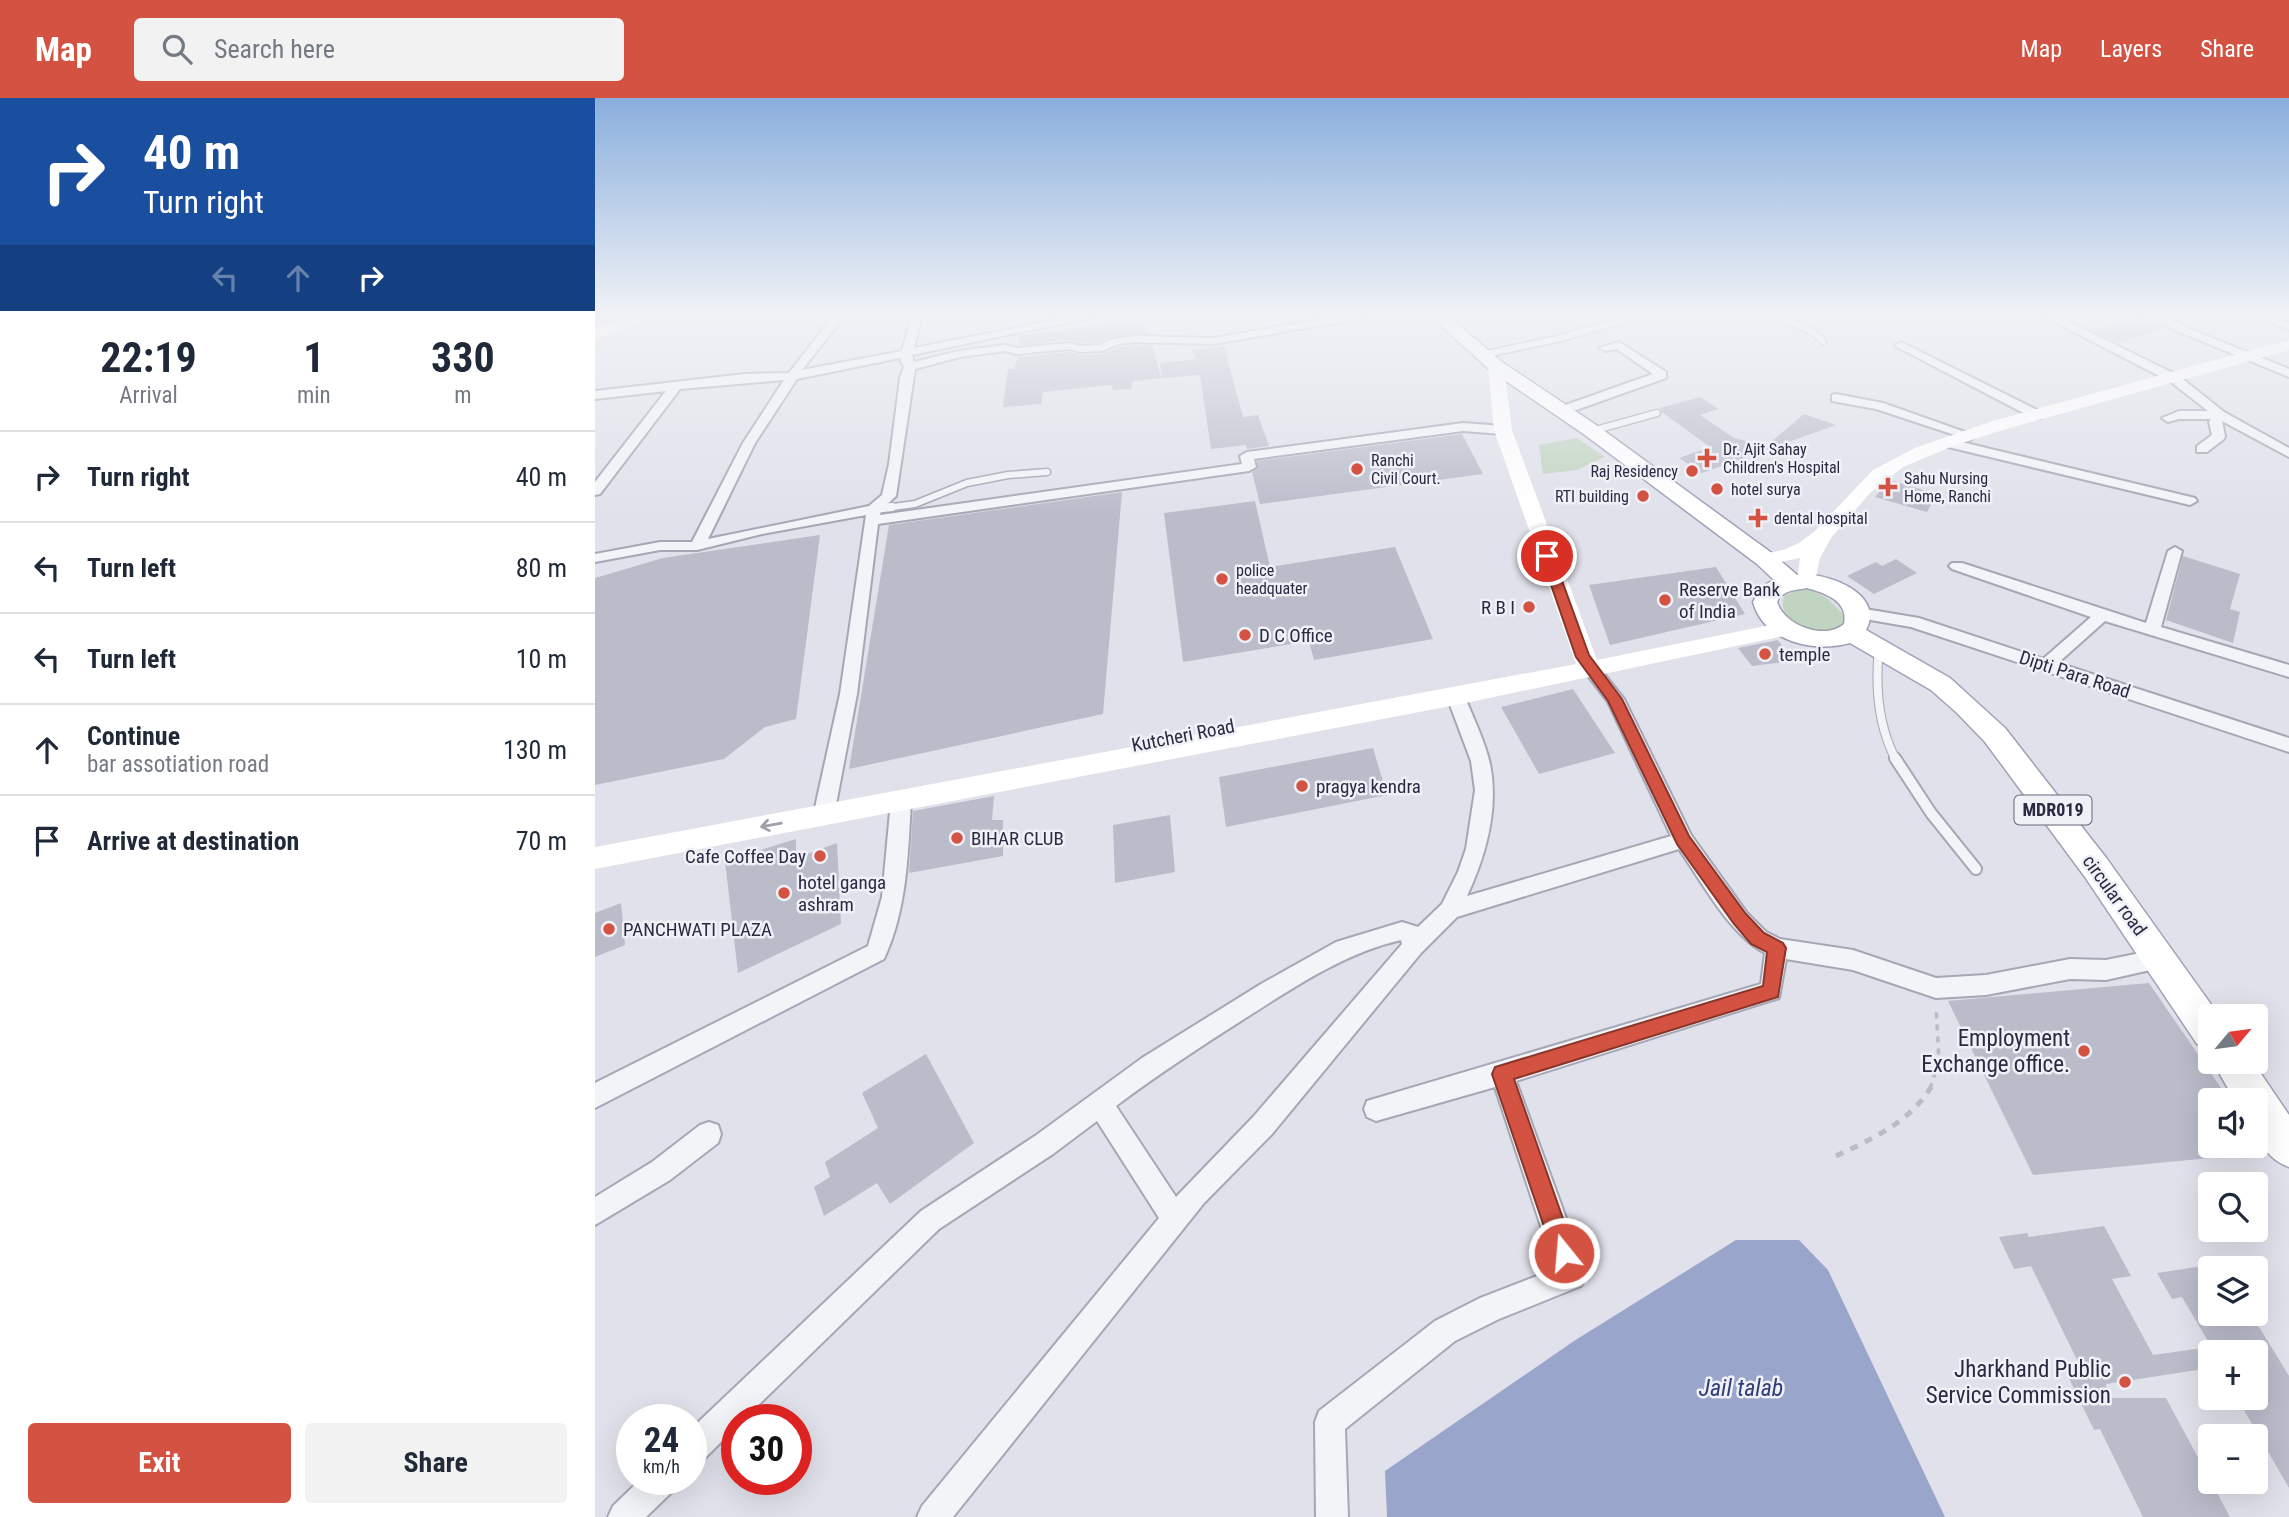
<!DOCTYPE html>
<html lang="en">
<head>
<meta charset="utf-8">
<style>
	:root { --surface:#fff; --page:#f2f2f3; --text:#1f2937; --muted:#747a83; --line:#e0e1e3; --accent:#d35241 }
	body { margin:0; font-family:"Roboto Condensed",sans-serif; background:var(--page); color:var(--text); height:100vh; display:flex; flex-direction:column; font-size:26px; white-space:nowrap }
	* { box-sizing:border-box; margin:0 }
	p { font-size:23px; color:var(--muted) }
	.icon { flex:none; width:38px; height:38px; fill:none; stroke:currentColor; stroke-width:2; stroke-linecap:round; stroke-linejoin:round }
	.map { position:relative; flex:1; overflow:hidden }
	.panel { display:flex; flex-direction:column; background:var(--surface); width:595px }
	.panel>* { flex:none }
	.guide { background:#1a4fa0; color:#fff; overflow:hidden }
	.needle { width:46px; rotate:61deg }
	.buttons { position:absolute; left:1603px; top:906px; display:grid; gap:14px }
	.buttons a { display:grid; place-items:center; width:70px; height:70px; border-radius:7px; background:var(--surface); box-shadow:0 7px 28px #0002; font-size:35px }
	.speed { position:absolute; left:21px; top:1306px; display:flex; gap:14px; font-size:35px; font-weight:700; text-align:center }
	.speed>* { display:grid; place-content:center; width:91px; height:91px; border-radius:50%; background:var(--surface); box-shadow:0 7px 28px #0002; line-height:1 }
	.speed small { font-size:18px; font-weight:400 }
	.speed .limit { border:10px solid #d22; background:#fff; color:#111 }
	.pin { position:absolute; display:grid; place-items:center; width:60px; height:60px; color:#fff; margin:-30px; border:4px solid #fff; border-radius:50%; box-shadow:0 2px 7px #0007 }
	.me { position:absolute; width:77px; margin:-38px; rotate:343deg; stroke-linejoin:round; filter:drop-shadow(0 0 5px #0008) }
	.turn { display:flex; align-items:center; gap:24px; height:147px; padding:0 28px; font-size:32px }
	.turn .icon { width:91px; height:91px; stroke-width:2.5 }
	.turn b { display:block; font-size:49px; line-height:60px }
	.lanes { display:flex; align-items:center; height:66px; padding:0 28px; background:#0003; justify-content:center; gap:35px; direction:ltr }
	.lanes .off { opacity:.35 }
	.eta { display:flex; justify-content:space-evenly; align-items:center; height:119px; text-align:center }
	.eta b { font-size:42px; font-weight:700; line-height:49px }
	.cta { display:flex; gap:14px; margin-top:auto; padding:14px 28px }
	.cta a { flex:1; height:80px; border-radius:7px; background:var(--accent); color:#fff; font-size:28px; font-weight:700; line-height:80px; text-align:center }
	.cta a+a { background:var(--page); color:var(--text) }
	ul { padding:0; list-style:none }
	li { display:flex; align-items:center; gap:21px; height:91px; padding:0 28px; border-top:2px solid var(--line) }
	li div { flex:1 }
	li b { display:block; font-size:26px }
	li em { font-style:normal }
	header { display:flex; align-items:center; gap:42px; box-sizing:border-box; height:98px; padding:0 35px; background:var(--accent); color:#fff }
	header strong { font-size:33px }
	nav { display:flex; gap:38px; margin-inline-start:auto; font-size:24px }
	.search { width:490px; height:63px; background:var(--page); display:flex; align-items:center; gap:18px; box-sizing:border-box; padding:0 24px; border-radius:7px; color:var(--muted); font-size:26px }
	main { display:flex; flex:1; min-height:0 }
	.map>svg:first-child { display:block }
	.green { fill:#c1d4c1 }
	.water { fill:#9aa5cb }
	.building { fill:#babcca }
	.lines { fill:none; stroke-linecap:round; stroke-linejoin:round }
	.lane-far2-casing { stroke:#a5a7b4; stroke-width:9 }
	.lane-far1-casing { stroke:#a5a7b4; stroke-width:10 }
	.lane-casing { stroke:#a5a7b4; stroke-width:14 }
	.street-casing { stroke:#a5a7b4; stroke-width:4 }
	.primary-casing { stroke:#9fa2b6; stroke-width:3 }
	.path-far1 { stroke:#babcc5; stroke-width:3.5; stroke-dasharray:6 6; stroke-linecap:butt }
	.path { stroke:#babcc5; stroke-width:5; stroke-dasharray:8 8; stroke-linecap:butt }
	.lane-far2 { stroke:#f3f4f8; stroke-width:6 }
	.lane-far1 { stroke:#f3f4f8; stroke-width:8 }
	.lane { stroke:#f3f4f8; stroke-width:10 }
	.street { fill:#f3f4f8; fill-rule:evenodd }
	.secondary { fill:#fff; fill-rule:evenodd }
	.primary { fill:#fff; fill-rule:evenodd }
	.oneway { stroke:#9ea0aa }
	.route { fill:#d35241; stroke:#89352a; stroke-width:2 }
	.poi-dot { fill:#d35241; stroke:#f0f1f7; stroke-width:2.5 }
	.labels { text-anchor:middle; stroke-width:5; stroke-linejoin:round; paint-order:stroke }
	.far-poi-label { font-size:16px; fill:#282b42; stroke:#f0f1f7; text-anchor:start }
	.shield { fill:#f0f1f7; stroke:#646678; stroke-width:2 }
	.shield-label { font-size:18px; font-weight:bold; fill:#282b42 }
	.poi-label { font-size:19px; fill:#282b42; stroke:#f0f1f7; text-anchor:start }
	.street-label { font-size:19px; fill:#282b42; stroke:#f0f1f7 }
	.near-poi-label { font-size:23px; fill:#282b42; stroke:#f0f1f7; text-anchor:end }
	.near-water-label { font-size:24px; font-style:italic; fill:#303d78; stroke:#f0f1f7 }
</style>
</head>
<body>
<header>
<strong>Map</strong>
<div class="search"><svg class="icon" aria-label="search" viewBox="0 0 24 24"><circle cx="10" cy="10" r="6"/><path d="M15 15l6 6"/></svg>Search here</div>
<nav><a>Map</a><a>Layers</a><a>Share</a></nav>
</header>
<main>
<section class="panel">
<div class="guide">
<div class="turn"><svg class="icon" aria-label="right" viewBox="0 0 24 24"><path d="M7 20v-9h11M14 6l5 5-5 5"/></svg><div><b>40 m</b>Turn right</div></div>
<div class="lanes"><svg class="icon off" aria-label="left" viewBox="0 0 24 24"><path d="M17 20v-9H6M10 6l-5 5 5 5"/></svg><svg class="icon off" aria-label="ahead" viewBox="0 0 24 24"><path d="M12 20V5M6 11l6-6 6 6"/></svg><svg class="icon" aria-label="right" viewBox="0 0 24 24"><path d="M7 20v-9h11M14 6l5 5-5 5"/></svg></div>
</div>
<div class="eta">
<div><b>22:19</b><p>Arrival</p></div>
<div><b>1</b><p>min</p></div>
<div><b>330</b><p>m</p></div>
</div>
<ul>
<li><svg class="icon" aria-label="right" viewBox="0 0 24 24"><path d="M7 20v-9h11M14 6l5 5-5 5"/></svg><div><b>Turn right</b></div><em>40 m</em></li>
<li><svg class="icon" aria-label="left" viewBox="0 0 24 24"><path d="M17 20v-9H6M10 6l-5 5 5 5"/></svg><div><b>Turn left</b></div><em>80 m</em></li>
<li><svg class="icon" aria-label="left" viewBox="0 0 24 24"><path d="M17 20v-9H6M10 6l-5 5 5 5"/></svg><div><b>Turn left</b></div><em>10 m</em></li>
<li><svg class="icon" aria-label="ahead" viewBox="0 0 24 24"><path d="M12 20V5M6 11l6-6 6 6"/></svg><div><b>Continue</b><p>bar assotiation road</p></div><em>130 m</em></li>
<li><svg class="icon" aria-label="arrive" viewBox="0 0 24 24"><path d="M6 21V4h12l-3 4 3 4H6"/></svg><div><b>Arrive at destination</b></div><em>70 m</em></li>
</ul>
<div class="cta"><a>Exit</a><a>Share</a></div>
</section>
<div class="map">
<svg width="1694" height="1419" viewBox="0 0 1694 1419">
	<rect width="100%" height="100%" fill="#e0e1ea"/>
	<path class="green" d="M982 340 1010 359 982 372 948 376 944 347Z
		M1209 489 1232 500 1250 518 1251 533C1229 539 1179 528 1189 498Z"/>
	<path class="water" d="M1141 1142H1204L1233 1172 1350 1419H792L790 1373 979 1243Z"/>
	<path class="building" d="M1546 218 1572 230 1522 245 1497 232Z
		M549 221 553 236 517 238 504 244 486 245 474 242 425 247 423 238Z
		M540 247H557L566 280 538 283 536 291 518 292 517 287 448 294 446 306 408 309 413 271H419L423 259 474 254 486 257 507 256 525 249Z
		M629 248 648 319 663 317 674 348 652 351 651 347 616 351 605 277 567 280 565 265 601 261 597 252Z
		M1105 299 1124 311 1105 317 1139 340 1171 348 1209 316 1241 327 1107 375 1084 360 1115 349 1068 315 1065 310Z
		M867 336 888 376 665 406 657 374 663 370 662 363Z
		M1295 382 1342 396 1332 414 1280 399Z
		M527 394 508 616 254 671 294 427Z
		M660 403 675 469 800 449 838 541 719 562 714 543 588 564 569 415Z
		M225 437 201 621 170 629 129 661 0 687V480L68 460Z
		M1588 458 1645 476 1635 511 1645 514 1638 545 1571 522Z
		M1301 461 1322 475 1279 496 1252 478 1281 464 1287 468Z
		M1121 469 1150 516 1015 547 994 487Z
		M1183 542 1197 563 1157 568 1143 550Z
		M978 591 1020 655 944 676 906 609Z
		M778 650 792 697 631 729 624 679Z
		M399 698 397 722H408V758L314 775 318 713Z
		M575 717 580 774 520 785 518 727Z
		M201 741V760L242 745 246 826 143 875 130 763Z
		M26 805 30 847 0 859V815Z
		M1554 885 1635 1003H1615V1060L1438 1077 1353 903Z
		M331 956 379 1045 295 1106 282 1085 229 1118 219 1089 235 1079 230 1064 283 1030 267 995Z
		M1509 1128 1536 1178 1517 1181 1558 1257 1615 1249V1270L1511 1286 1512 1300H1571L1635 1419H1548L1505 1331 1499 1332 1468 1268 1484 1266 1436 1168 1419 1171 1404 1139 1432 1135 1434 1139Z
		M1615 1167V1216H1656L1694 1278V1390L1642 1300H1661V1255H1620L1587 1199 1577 1201 1562 1175Z"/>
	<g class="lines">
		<g class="lane-far2-casing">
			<path id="lane-far2" d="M1183 217 1218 234 1228 243
				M887 257 966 240 1044 217
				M997 333 1062 315
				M283 411 320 406 372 385 413 377 452 374"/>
		</g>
		<g class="lane-far1-casing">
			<path id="lane-far1" d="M279 411 297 409
				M1284 550C1280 588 1283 628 1301 662"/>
		</g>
		<g class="lane-casing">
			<path id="lane" d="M1300 660 1336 715 1381 771"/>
		</g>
		<g class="street-casing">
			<path id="street" d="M239 217H250L207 272 307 253 317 217H327L319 250 486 217H508L317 257 319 264 364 253 410 247 422 250 474 245 486 248 505 247 517 241 540 238 618 240 750 217H775L770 220 618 246 540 244 524 246 507 253 486 254 474 251 422 256 410 253 365 259 320 271 301 398 286 412 285 417 647 366 645 358 652 354 868 325 908 328 914 332 908 336 868 333 659 361 661 369 654 373 283 426 262 596 239 717 236 722 229 724 222 722 219 717 221 705 245 596 271 417 167 436 102 452H65L0 464V456L65 444H97L148 345 189 282 85 291 5 396 0 397V384L71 293 0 301V293L150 276 194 275ZM305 260 309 269 305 280 294 366 287 397 274 408 113 441 160 345 202 281Z
				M1446 217H1460L1584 278 1629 314 1694 350V359L1627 323 1630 338 1629 341 1612 354H1602V348L1617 337 1614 324 1616 321H1584L1573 324 1567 320 1584 313H1613L1576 284Z
				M1557 217H1570L1590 229 1694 271V279L1582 233Z
				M1661 217H1675L1694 225V232Z
				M0 218 9 220 10 222 0 224Z
				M1024 244 1071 274V280L970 316H962V310L1058 276 1022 251 1010 253 1004 250Z
				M1306 244 1446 314 1448 317 1446 320H1438L1302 249 1300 247Z
				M1241 296 1288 305 1381 338 1375 342 1281 311 1237 303V297Z
				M1354 341 1600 400 1602 403 1595 407 1349 348 1348 345Z
				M1580 449 1587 453 1566 529 1694 567V579L1510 523 1463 565 1694 640V654L1316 529 1264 520 1256 515 1264 510 1324 520 1448 561 1496 519 1357 471 1354 468 1357 465H1367L1551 525 1573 453Z
				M996 565 1002 567 1029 601 1096 737 1152 815 1171 834 1185 841 1258 852 1341 880 1391 877 1475 861 1511 862 1565 851 1573 854 1576 861 1573 868 1511 882 1475 881 1391 897 1341 900 1258 872 1191 861 1184 900 921 983 975 1131 990 1178 986 1188 904 1221 860 1243 750 1331 753 1419H721L720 1324 724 1313 840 1223 885 1200 960 1171 900 989 781 1023 772 1019 769 1011 772 1003 1166 886 1170 855C1135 837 1107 784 1084 751L862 819 826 855 677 1036 609 1105 358 1419H322L327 1408 564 1120 502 1023 458 1056 344 1131 149 1321H142V1328L107 1363 96 1367V1331L326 1113 440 1038 547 960 666 886 741 844 807 824 823 829 847 806 863 774 871 751 880 692 876 663 852 599 855 595H867L870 599C878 620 890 643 895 666 904 711 891 757 872 798L1076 738 1013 604 988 571ZM806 842 807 846 659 1018 581 1099 521 1008C562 977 605 949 649 921 698 890 749 855 806 842Z
				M306 696 313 698 316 703C313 756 312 812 289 861L0 1010V985L273 848 287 799 296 703 299 698Z
				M114 1024 123 1027 126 1036 123 1045 75 1082 0 1127V1099L57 1064 105 1027Z
				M46 1381H83L79 1392 51 1419H13L18 1408Z"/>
		</g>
		<g class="primary-casing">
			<path id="primary" d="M834 217H852L907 264 1004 329 1178 456 1202 477C1229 473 1291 495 1271 532L1355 580 1410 630 1512 761 1625 919H1615V950L1602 946 1490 779 1390 644 1362 615 1336 592 1255 545C1219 555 1169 544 1158 504L1166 489 1179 482 1162 466 990 337 895 272ZM1212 490C1230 495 1254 503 1249 526 1229 543 1189 527 1182 504 1187 492 1201 492 1212 490Z
				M1618 964H1658L1694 1017V1069C1663 1057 1661 1032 1661 1003H1640Z"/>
		</g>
		<path class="path-far1" d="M1335 991 1344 962 1341 909"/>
		<path class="path" d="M1241 1058C1277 1041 1315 1024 1336 989"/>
		<use href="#lane-far2" class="lane-far2"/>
		<use href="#lane-far1" class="lane-far1"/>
		<use href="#lane" class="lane"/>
		<use href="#street" class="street"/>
		<path class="secondary" d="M38 217H59L0 242V232Z
			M1694 242V252L1411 331 1358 348 1308 369 1275 395 1236 440 1225 460 1219 488H1205L1202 483 1205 460 1170 467 1163 465 1160 461 1163 457 1188 452 1204 445 1220 433 1278 372 1320 350 1398 323Z
			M901 263 909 268 917 332 1002 562 1190 524 1198 526 1201 531 1198 536 861 607 0 771V749L981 566 899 332 893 268Z"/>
		<use href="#primary" class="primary"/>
	</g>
	<defs><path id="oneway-shaft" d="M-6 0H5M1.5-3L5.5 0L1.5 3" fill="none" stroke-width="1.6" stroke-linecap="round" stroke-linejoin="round" transform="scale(1.75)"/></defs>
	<use class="oneway" href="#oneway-shaft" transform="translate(176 727) rotate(170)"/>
	<linearGradient id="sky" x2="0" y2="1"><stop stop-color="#89aedc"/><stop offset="0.52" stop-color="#f1f2f6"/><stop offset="1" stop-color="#f1f2f6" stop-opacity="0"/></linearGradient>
	<rect width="1694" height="416" fill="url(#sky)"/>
	<path class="route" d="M952 454 958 458 994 557 1027 601 1094 738 1151 816 1169 835 1188 845 1191 850 1183 899 919 981 980 1155 977 1163 969 1166 961 1163 958 1155 897 976 900 969 1168 888 1172 854 1156 846 1139 826 1082 746 1013 603 981 559 946 458Z"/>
	<g class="poi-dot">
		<path d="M1108.5 349.5h7v7h7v7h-7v7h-7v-7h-7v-7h7z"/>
		<circle cx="762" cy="371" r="7"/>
		<circle cx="1097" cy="373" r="7"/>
		<path d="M1289.5 378.5h7v7h7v7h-7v7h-7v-7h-7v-7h7z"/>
		<circle cx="1122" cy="391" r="7"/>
		<circle cx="1048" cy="398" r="7"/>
		<path d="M1159.5 409.5h7v7h7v7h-7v7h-7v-7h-7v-7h7z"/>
		<circle cx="627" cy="481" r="7"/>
		<circle cx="1070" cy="502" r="7"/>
		<circle cx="934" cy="509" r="7"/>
		<circle cx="650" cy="537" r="7"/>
		<circle cx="1170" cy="556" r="7"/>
		<circle cx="707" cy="688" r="7"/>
		<circle cx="362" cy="740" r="7"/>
		<circle cx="225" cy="758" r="7"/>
		<circle cx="189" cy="795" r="7"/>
		<circle cx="14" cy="831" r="7"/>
		<circle cx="1489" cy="953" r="7"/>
		<circle cx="1530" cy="1284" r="7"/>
	</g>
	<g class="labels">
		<g class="far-poi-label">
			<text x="1128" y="357">Dr. Ajit Sahay<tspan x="1128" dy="18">Children's Hospital</tspan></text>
			<text x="776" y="368">Ranchi<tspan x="776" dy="18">Civil Court.</tspan></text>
			<text x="1083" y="379" text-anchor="end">Raj Residency</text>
			<text x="1309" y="386">Sahu Nursing<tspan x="1309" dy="18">Home, Ranchi</tspan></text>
			<text x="1136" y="397">hotel surya</text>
			<text x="1034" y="404" text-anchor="end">RTI building</text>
			<text x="1179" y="426">dental hospital</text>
			<text x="641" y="478">police<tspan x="641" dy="18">headquater</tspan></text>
		</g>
		<rect class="shield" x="1419.5" y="697.5" width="77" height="29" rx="5"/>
		<g class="shield-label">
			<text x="1458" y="718">MDR019</text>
		</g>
		<g class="poi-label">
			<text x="1084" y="498">Reserve Bank<tspan x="1084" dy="22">of India</tspan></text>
			<text x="920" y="516" text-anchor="end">R B I</text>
			<text x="664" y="544">D C Office</text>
			<text x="1184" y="563">temple</text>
			<text x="721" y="695">pragya kendra</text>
			<text x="376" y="747">BIHAR CLUB</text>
			<text x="211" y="765" text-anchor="end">Cafe Coffee Day</text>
			<text x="203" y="791">hotel ganga<tspan x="203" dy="22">ashram</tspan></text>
			<text x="28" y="838">PANCHWATI PLAZA</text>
		</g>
		<g class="street-label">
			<text transform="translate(1480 576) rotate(18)" y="7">Dipti Para Road</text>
			<text transform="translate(588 637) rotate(-11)" y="7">Kutcheri Road</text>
			<text transform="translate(1520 797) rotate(54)" y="7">circular road</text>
		</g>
		<g class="near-poi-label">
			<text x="1475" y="948">Employment<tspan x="1475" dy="26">Exchange office.</tspan></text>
			<text x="1516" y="1279">Jharkhand Public<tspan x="1516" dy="26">Service Commission</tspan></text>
		</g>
		<g class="near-water-label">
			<text x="1146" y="1298">Jail talab</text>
		</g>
	</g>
</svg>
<div class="buttons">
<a><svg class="needle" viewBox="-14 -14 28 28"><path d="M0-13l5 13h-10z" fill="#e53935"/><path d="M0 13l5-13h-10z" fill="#747a83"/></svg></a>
<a><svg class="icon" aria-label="sound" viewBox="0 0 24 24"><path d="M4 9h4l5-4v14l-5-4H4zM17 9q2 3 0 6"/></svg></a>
<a><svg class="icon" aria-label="search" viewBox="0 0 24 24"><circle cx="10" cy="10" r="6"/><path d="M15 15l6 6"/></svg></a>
<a><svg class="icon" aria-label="layers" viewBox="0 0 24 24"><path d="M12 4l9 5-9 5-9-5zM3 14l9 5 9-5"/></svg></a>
<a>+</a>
<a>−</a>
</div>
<div class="speed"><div>24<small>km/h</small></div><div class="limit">30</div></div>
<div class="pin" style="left:952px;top:458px;background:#d93025"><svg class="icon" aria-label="arrive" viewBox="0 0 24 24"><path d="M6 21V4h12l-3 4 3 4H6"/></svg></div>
<svg class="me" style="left:969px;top:1155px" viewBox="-20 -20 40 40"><circle r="17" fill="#d35241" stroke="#fff" stroke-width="3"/><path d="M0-11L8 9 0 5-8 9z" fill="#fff"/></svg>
</div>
</main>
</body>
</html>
